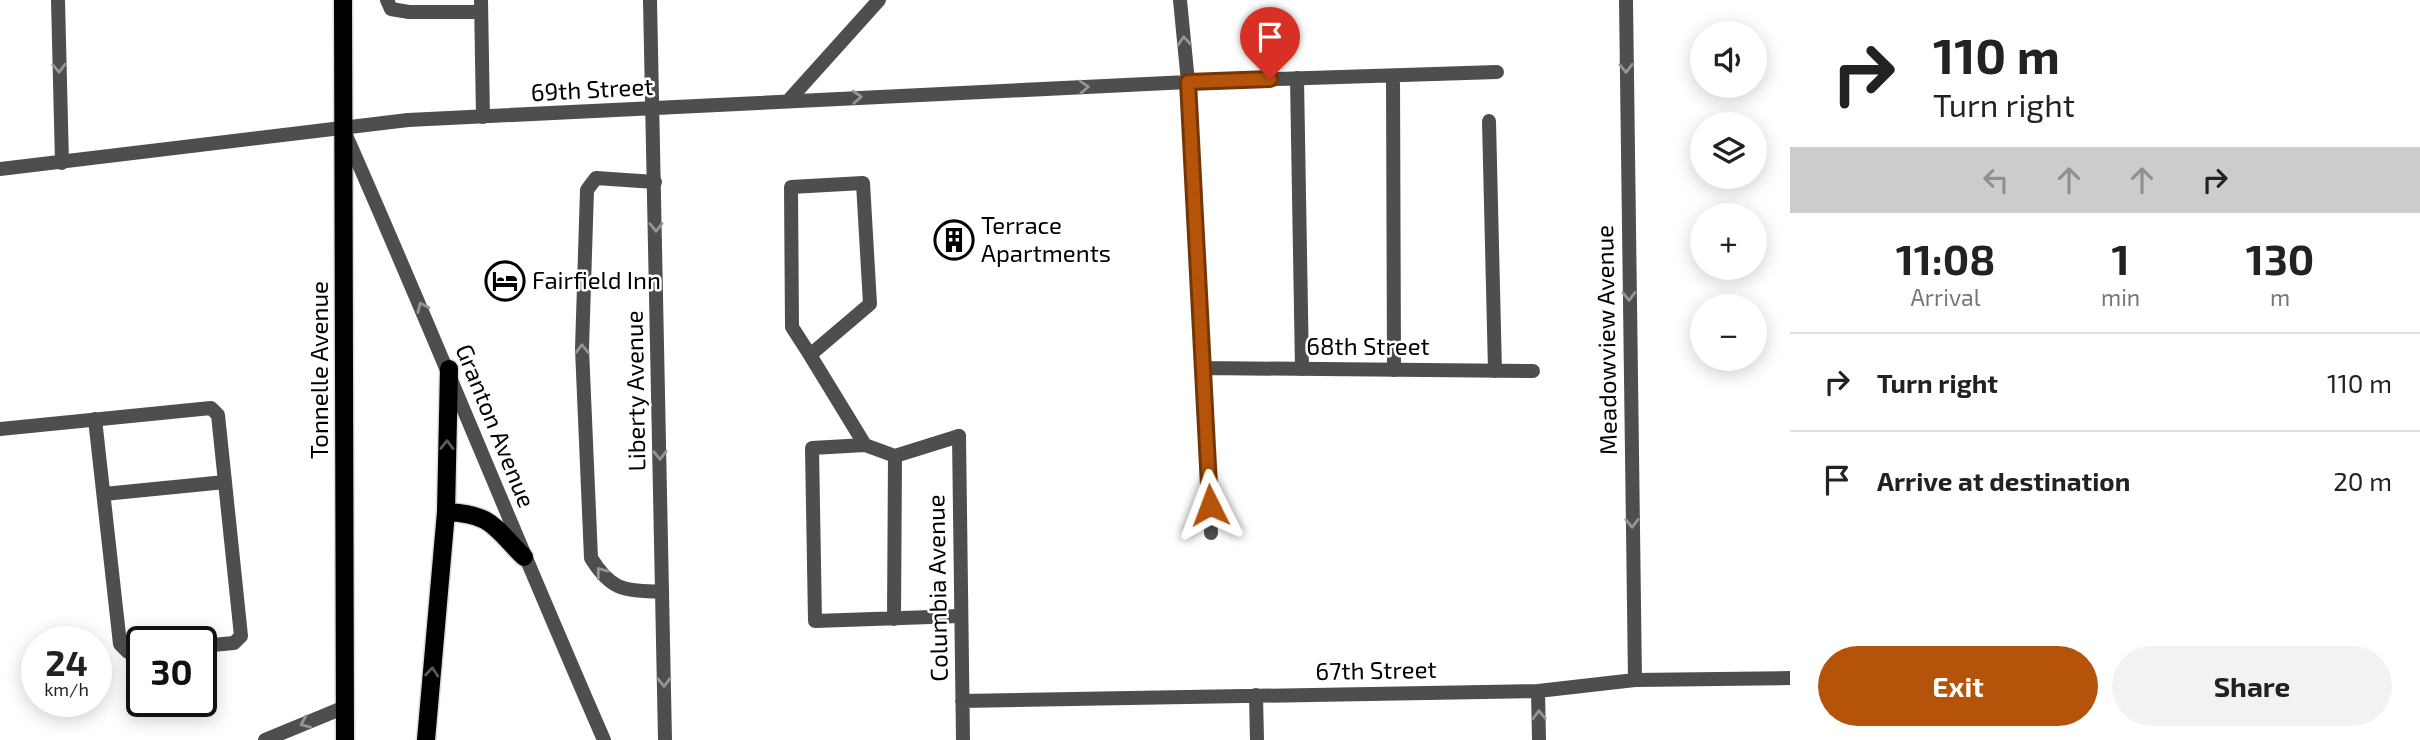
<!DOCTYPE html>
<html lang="en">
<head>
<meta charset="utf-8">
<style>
	:root { --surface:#fff; --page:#f2f2f2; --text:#222; --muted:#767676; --line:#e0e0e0; --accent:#b45309 }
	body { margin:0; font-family:"Exo 2",sans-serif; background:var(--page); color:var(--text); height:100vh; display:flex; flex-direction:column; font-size:26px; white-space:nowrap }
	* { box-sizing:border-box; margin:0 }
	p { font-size:23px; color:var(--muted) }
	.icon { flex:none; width:38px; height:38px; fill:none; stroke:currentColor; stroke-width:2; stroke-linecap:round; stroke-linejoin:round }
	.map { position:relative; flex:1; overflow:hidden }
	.panel { display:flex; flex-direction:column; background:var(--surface); width:630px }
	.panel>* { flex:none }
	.top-card { background:#fff; color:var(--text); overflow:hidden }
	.tools { position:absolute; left:1690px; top:21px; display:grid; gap:14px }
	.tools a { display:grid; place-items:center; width:77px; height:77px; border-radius:50%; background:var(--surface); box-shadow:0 4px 18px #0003; font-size:35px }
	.speed { position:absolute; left:21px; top:626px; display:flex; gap:14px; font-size:35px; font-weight:700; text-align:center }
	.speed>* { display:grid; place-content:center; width:91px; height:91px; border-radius:50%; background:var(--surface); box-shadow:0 4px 18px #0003; line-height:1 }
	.speed small { font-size:18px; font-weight:400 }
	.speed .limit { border:4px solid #111; border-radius:10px; background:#fff; color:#111 }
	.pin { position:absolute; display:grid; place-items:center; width:60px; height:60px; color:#fff; margin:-72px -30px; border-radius:50% 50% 50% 0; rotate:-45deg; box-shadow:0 0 7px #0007 }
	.pin .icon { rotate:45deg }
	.me { position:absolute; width:77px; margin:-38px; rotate:357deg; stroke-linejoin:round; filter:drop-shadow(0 0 5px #0008) }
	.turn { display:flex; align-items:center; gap:24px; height:147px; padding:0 28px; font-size:32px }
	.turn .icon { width:91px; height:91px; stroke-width:2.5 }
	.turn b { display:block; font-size:49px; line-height:60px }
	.lanes { display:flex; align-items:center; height:66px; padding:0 28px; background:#0003; justify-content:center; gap:35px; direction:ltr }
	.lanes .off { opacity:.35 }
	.eta { display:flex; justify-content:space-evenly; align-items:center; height:119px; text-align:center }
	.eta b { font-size:42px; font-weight:700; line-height:49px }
	.primary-button { display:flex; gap:14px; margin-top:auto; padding:14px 28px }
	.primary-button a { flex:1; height:80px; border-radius:42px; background:var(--accent); color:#fff; font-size:28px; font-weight:700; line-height:80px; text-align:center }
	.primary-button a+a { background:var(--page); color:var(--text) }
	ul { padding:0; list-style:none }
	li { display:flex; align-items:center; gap:21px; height:98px; padding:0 28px; border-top:2px solid var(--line) }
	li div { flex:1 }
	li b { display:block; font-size:26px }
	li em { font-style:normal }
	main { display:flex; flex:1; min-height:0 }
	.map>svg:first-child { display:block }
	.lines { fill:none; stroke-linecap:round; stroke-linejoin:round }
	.primary-casing { stroke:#dbdbdb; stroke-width:21 }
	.service { stroke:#4e4e4e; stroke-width:14 }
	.minor { stroke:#4e4e4e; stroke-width:14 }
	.tertiary { stroke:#4e4e4e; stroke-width:14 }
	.primary { stroke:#000; stroke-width:18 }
	.oneway { stroke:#959595 }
	.oneway2 { stroke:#595959 }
	.route-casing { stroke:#753606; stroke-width:18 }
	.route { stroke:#b45309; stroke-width:12 }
	.labels { text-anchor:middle; stroke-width:5; stroke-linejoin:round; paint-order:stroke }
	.street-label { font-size:24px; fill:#000; stroke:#fff }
	.poi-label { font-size:24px; fill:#000; stroke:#fff; text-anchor:start }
</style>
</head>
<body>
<main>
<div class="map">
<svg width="1790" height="740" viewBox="0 0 1790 740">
	<rect width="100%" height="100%" fill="#fff"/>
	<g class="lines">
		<g class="primary-casing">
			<path id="primary" d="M343 0 345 740
				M446 512C492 514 493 526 524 557
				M426 740 446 512 449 369"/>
		</g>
		<path class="service" d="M387 0 391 9 409 12H481
			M481 0 483 117
			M1393 76 1394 370
			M1297 78 1302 369
			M1188 82 1497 72
			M1489 121 1495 371
			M655 182 596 178 587 190 582 349 591 558C612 592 625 590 662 592
			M810 355 792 327 791 187 863 183 870 304 810 355 865 445
			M95 419 120 644 128 652 142 651
			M0 429 211 408 218 415 241 636 234 643 201 646
			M959 436 895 456 865 445 812 448 815 621 960 616
			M104 494 225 482
			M894 619 895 456
			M265 740 345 707"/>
		<path class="minor" d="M58 0 62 163
			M650 0 665 740
			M1180 0 1188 82 1211 533
			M1626 0 1635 680
			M789 100 879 0
			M0 169 408 120 1188 82
			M1203 368 1533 371
			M959 436 963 740
			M1538 691 1539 740
			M1256 695 1257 740
			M962 701 1538 691 1635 680 1790 678"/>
		<path class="tertiary" d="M345 133C434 334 516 539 604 740"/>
		<use href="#primary" class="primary"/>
	</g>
	<defs><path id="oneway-chevron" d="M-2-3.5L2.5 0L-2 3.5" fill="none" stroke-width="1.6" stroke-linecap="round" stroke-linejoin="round" transform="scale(1.75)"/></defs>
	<g class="oneway">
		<use href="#oneway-chevron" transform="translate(1184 41) rotate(-95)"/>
		<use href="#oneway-chevron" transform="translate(59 68) rotate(88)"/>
		<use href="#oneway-chevron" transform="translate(1626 68) rotate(89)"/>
		<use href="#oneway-chevron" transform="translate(1084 87) rotate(-3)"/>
		<use href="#oneway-chevron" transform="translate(857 97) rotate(-3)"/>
		<use href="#oneway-chevron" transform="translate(656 227) rotate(89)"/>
		<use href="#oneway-chevron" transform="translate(1629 296) rotate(89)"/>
		<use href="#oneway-chevron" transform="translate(422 307) rotate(-114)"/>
		<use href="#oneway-chevron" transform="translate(582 349) rotate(-91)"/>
		<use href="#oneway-chevron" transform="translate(660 455) rotate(89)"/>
		<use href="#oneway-chevron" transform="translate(1632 523) rotate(89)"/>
		<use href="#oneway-chevron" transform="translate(601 572) rotate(-127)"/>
		<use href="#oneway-chevron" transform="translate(664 682) rotate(89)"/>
		<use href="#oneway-chevron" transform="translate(1539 715) rotate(-92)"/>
		<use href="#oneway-chevron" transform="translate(305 723) rotate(157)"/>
	</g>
	<g class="oneway2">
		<use href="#oneway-chevron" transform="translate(447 445) rotate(-89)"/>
		<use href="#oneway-chevron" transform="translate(432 672) rotate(-85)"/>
	</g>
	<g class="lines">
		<g class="route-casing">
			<path id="route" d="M1210 505 1188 82 1270 79"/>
		</g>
		<use href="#route" class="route"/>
	</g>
	<defs>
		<g id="building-ring" transform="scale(2.0125)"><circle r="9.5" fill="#fff" stroke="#000" stroke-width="1.5"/><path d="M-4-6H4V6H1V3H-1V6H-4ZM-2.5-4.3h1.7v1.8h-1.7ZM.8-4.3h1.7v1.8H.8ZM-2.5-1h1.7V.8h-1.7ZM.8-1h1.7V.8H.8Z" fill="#000"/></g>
		<g id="hotel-ring" transform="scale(2.0125)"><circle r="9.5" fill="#fff" stroke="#000" stroke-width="1.5"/><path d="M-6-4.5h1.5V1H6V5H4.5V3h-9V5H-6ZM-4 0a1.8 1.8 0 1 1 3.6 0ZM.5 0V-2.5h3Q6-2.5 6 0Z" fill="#000"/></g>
	</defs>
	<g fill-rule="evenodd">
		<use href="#building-ring" x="954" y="240"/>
		<use href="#hotel-ring" x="505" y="281"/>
	</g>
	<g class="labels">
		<g class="street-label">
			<text transform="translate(592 90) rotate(-3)" y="8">69th Street</text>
			<text transform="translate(1607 340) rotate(-91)" y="8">Meadowview Avenue</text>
			<text x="1368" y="355">68th Street</text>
			<text transform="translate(320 370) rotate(-90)" y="8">Tonnelle Avenue</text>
			<text transform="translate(636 391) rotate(-91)" y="8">Liberty Avenue</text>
			<text transform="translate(495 426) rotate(68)" y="8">Granton Avenue</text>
			<text transform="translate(938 588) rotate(-91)" y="8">Columbia Avenue</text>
			<text transform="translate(1376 671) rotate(-1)" y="8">67th Street</text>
		</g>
		<g class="poi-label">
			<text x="981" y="234">Terrace<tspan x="981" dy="28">Apartments</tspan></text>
			<text x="532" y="289">Fairfield Inn</text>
		</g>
	</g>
</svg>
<div class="tools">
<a><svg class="icon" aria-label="sound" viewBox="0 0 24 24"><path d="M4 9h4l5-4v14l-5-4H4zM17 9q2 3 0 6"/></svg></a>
<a><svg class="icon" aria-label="layers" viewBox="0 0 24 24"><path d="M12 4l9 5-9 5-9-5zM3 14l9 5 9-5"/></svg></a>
<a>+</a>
<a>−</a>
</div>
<div class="speed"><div>24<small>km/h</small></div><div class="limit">30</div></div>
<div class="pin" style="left:1270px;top:79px;background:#d93025"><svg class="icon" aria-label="arrive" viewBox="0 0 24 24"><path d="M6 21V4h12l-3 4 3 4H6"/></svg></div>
<svg class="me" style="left:1210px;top:505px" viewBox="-20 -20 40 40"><path d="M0-17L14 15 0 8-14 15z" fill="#b45309" stroke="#fff" stroke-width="4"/></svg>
</div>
<section class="panel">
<div class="top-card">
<div class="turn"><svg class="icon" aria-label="right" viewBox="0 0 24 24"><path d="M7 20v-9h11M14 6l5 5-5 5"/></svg><div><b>110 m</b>Turn right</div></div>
<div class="lanes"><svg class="icon off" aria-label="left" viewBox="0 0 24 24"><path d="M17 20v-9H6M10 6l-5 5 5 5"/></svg><svg class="icon off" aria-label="ahead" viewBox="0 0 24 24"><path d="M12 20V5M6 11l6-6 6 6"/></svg><svg class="icon off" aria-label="ahead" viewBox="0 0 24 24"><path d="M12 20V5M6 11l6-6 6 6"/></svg><svg class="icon" aria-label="right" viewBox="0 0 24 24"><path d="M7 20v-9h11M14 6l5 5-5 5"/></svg></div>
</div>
<div class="eta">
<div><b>11:08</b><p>Arrival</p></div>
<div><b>1</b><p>min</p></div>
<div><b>130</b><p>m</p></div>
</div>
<ul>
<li><svg class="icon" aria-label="right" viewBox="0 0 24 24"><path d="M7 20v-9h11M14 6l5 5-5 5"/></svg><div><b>Turn right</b></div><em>110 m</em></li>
<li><svg class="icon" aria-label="arrive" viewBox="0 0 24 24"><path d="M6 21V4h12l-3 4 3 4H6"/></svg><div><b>Arrive at destination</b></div><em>20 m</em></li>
</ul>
<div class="primary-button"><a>Exit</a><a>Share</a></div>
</section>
</main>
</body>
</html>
